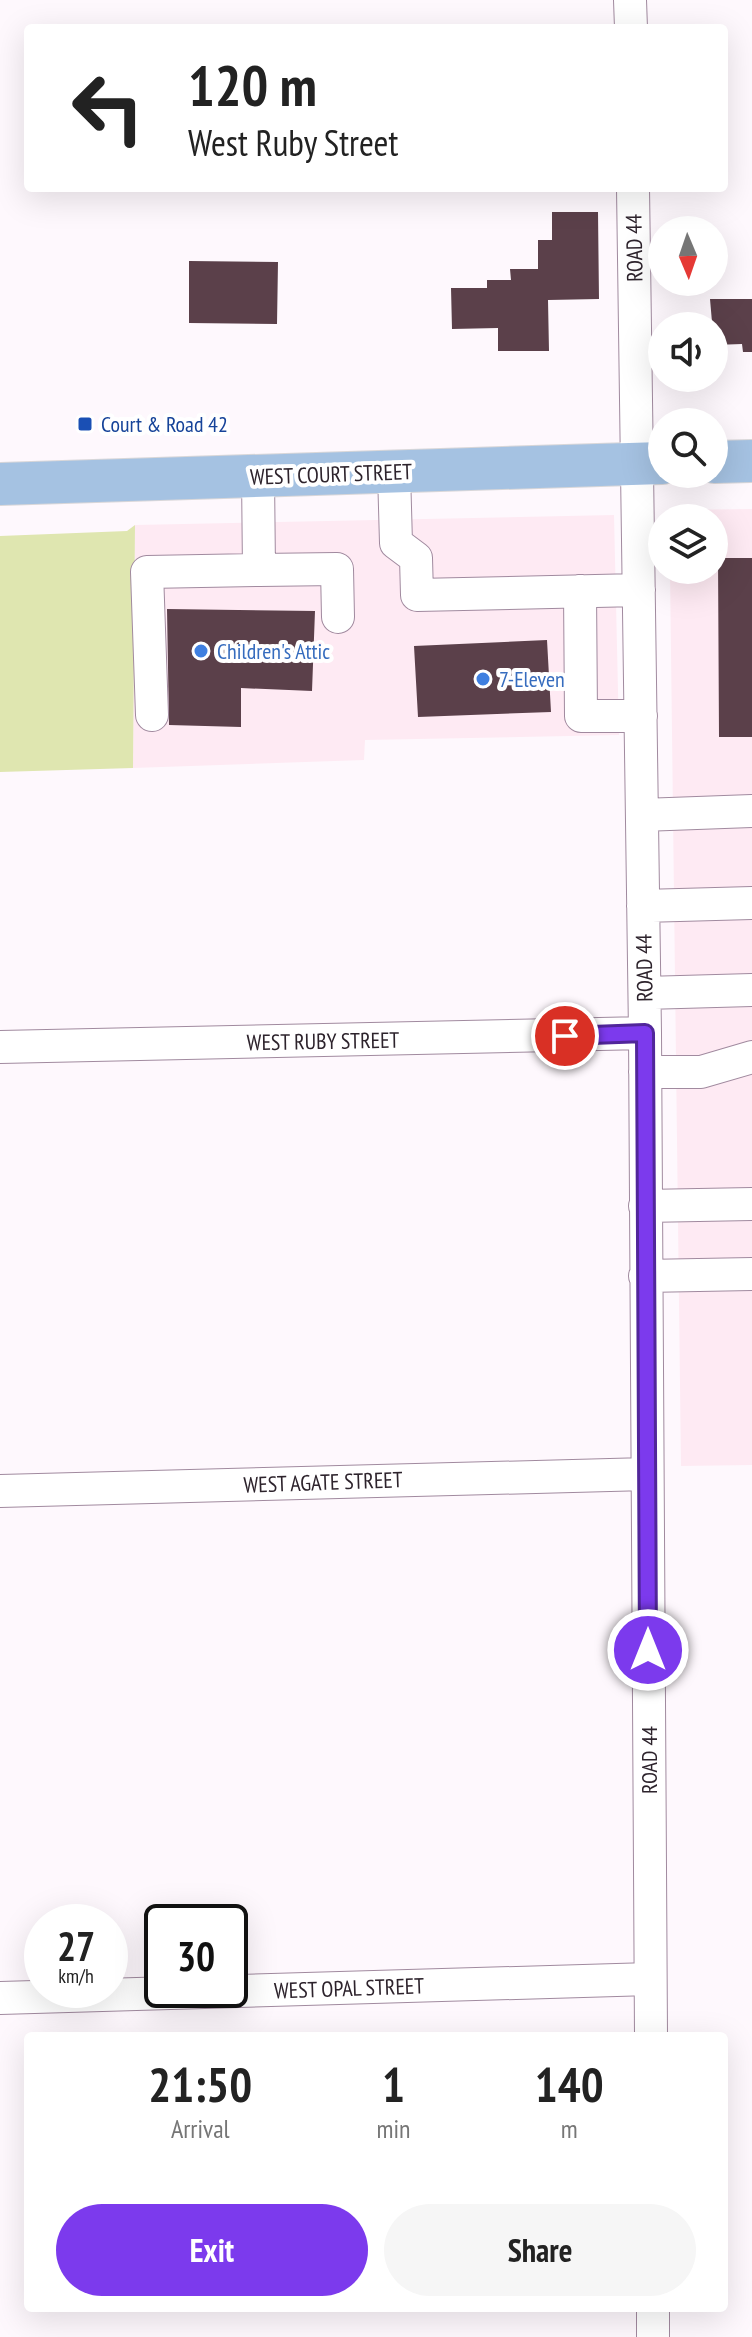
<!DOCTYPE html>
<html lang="en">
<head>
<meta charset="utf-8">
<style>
	:root { --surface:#fff; --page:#f6f6f6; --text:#222; --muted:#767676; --accent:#7c3aed }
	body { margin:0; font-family:"PT Sans Narrow",sans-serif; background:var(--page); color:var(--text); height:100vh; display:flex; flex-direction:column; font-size:30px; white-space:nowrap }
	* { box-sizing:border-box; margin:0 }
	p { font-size:26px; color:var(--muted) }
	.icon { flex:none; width:44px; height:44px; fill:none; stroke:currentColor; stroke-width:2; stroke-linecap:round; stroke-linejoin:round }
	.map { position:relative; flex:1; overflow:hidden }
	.panel { position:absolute; left:24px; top:2032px; width:704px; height:280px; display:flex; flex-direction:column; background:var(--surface); border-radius:8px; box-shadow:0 8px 32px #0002 }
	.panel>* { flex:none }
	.banner { position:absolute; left:24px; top:24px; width:704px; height:168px; border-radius:8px; box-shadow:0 8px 32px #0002; background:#fff; color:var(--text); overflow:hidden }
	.needle { width:52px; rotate:178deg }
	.tools { position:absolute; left:648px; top:216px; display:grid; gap:16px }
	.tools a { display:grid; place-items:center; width:80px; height:80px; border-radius:50%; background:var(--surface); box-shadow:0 8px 32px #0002; font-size:40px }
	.speed { position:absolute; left:24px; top:1904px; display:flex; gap:16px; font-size:40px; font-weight:700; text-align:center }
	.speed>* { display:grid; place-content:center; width:104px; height:104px; border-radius:50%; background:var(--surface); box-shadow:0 8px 32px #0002; line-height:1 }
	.speed small { font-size:20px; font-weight:400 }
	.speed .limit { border:4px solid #111; border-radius:12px; background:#fff; color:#111 }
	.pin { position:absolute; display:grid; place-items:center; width:68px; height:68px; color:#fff; margin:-34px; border:4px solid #fff; border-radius:50%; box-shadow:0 2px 8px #0007 }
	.me { position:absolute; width:88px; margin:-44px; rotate:0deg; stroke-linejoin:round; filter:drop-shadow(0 0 6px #0008) }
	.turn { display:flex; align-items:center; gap:28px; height:168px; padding:0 32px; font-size:36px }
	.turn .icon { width:104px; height:104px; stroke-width:2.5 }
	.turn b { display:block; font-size:56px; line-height:68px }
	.eta { display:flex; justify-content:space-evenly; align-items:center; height:136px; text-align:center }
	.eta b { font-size:48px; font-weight:800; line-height:56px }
	.button { display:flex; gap:16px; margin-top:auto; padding:16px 32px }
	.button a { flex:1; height:92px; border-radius:48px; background:var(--accent); color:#fff; font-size:32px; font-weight:800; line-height:92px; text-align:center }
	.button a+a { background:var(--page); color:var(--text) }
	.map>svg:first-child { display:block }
	.commercial { fill:#feeaf3 }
	.green { fill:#dfe6b0 }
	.building { fill:#5b404a }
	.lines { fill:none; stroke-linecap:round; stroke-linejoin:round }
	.minor-casing { stroke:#a18a9f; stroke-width:34 }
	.major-casing { stroke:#d9d7d9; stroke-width:44 }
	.minor { stroke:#fff; stroke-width:32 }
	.major { stroke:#a5c2e2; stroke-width:42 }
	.route-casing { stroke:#51269a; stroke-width:20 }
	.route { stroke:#7c3aed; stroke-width:14 }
	.transit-dot { fill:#1a4fb4; stroke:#fff; stroke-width:3 }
	.shop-dot { fill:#3f7fe0; stroke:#fff; stroke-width:3 }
	.labels { text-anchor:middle; stroke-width:8; stroke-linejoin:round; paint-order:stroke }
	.street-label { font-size:22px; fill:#2d232c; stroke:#fff }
	.transit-label { font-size:22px; fill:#164399; stroke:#fff; text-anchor:start }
	.shop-label { font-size:22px; fill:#366cbe; stroke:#fff; text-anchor:start }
</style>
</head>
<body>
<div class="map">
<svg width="752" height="2337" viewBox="0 0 752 2337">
	<rect width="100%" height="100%" fill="#fef8fd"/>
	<path class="commercial" d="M752 509V1465L681 1466 670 570H714V518H670V510Z
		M614 515 619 735 365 740 364 760 133 768 135 525Z"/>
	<path class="green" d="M135 525 133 768 0 772V536L127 531Z"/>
	<path class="building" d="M552 212H598L599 299 548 300 549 351H498V328L452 329 451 288H487V280H511L510 269H538V240H552Z
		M189 261 278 262 277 324 189 323Z
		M710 299H752V352H743L742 344 714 345Z
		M718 558H752V737H719Z
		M167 609 315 611 312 691 241 688V727L169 725Z
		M547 640 551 712 418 717 414 646Z"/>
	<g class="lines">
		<g class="minor-casing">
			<path id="minor" d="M630 0 631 28
				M633 188 645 1033 651 2036
				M394 472 396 543 416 558 417 595 639 590
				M258 476 259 570 337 569 338 617
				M580 591 581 716H641
				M152 715 147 572 259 570
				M642 815 752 811
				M643 906 752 903
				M645 993 752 990
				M0 1047 645 1033
				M645 1072H701L752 1057
				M645 1206 752 1204
				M645 1276 752 1274
				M0 1491 647 1474
				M0 1998 650 1979
				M653 2308V2337"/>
		</g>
		<g class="major-casing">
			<path id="major" d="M714 462 752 461
				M0 484 662 463"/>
		</g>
		<use href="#minor" class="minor"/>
		<use href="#major" class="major"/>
	</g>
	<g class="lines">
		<g class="route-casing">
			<path id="route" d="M565 1036 645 1033 648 1650"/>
		</g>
		<use href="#route" class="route"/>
	</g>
	<rect class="transit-dot" x="77" y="416" width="16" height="16" rx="4"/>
	<g class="shop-dot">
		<circle cx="201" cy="651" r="8"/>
		<circle cx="483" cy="679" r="8"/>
	</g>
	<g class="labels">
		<g class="street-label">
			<text transform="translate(634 248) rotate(-91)" y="8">ROAD 44</text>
			<text transform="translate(331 474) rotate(-2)" y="8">WEST COURT STREET</text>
			<text transform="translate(644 968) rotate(-91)" y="8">ROAD 44</text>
			<text transform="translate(323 1041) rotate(-1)" y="8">WEST RUBY STREET</text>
			<text transform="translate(323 1482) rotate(-2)" y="8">WEST AGATE STREET</text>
			<text transform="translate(649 1760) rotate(-90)" y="8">ROAD 44</text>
			<text transform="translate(349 1988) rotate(-2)" y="8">WEST OPAL STREET</text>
		</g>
		<g class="transit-label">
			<text x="101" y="432">Court &amp; Road 42</text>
		</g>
		<g class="shop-label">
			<text x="217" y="659">Children's Attic</text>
			<text x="499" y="687">7-Eleven</text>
		</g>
	</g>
</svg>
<div class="tools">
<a><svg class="needle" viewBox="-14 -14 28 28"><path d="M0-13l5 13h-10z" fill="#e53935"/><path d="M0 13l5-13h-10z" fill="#767676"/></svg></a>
<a><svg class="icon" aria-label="sound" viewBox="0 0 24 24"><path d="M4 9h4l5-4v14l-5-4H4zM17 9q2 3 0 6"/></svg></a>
<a><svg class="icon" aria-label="search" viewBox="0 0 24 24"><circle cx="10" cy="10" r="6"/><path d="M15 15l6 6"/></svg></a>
<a><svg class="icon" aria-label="layers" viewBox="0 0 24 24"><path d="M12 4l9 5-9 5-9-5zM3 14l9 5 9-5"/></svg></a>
</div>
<div class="speed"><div>27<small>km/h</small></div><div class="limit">30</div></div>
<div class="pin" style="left:565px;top:1036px;background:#d93025"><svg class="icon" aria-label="arrive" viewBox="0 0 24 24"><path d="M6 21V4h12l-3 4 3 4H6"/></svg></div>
<svg class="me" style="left:648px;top:1650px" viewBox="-20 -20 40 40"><circle r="17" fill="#7c3aed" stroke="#fff" stroke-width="3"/><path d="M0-11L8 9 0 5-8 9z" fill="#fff"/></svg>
<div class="banner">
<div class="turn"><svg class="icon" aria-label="left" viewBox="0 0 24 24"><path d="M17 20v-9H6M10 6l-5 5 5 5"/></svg><div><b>120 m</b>West Ruby Street</div></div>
</div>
<section class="panel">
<div class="eta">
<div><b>21:50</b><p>Arrival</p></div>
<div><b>1</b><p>min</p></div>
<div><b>140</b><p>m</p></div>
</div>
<div class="button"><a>Exit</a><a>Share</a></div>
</section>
</div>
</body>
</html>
